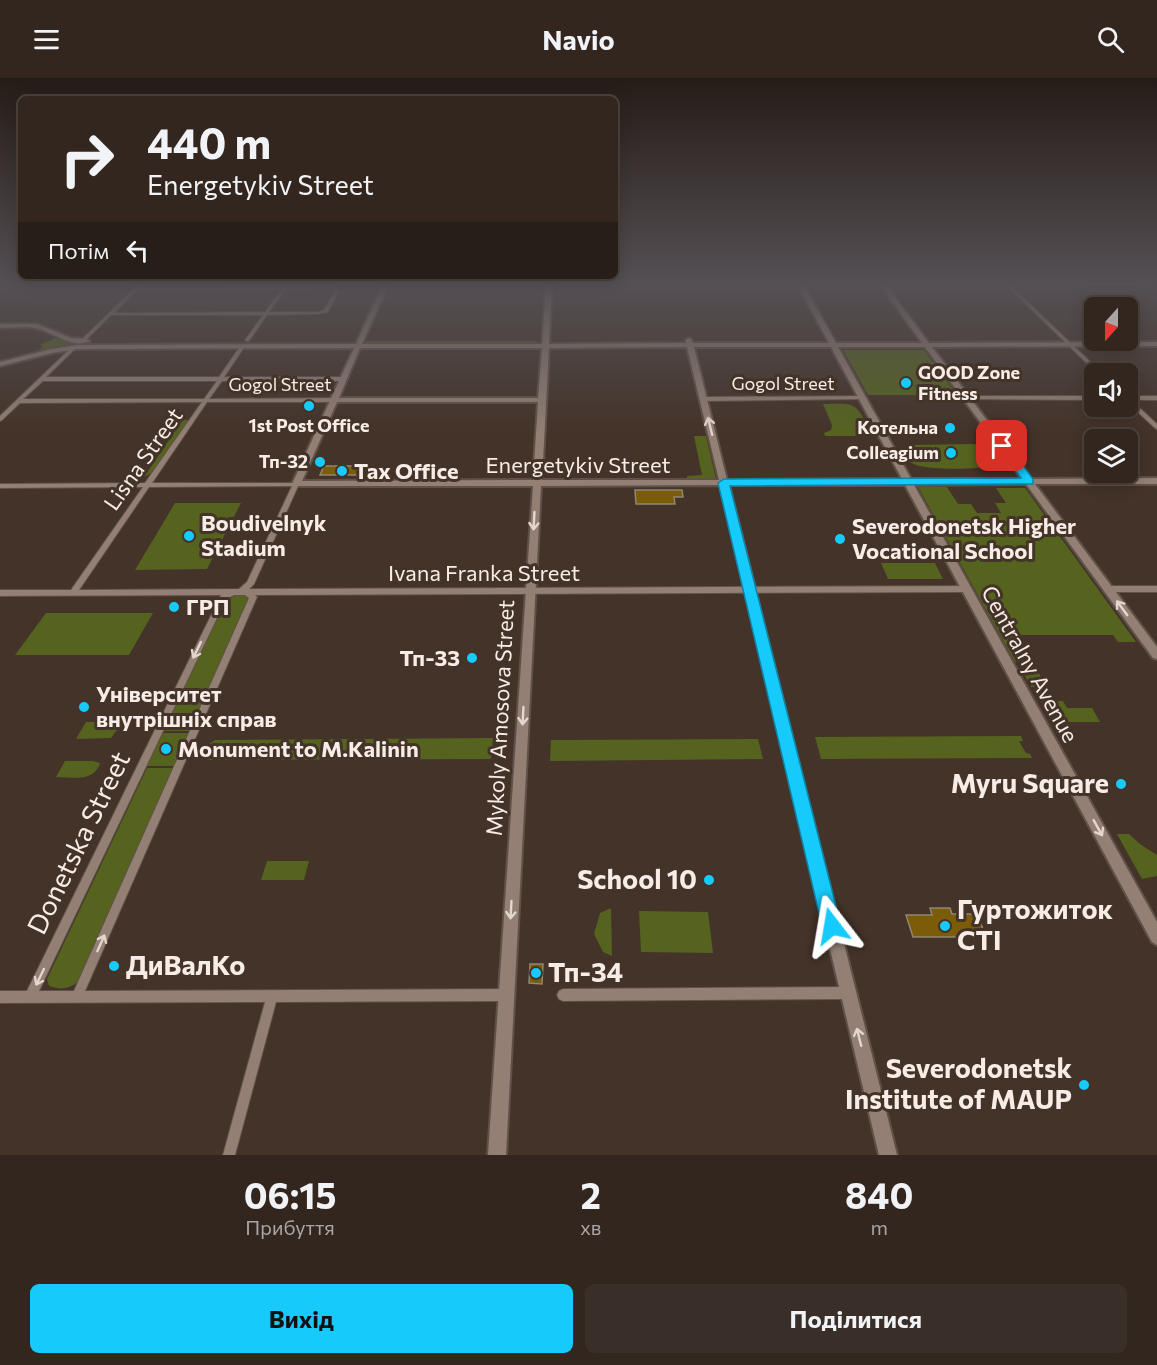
<!DOCTYPE html>
<html lang="uk">
<head>
<meta charset="utf-8">
<style>
	:root { --surface:#32261f; --page:#3a2e28; --text:#f1f3f6; --muted:#a8a5a4; --line:#4d433d; --accent:#16cafb }
	body { margin:0; font-family:Commissioner,sans-serif; background:var(--page); color:var(--text); height:100vh; display:flex; flex-direction:column; font-size:22px; white-space:nowrap }
	* { box-sizing:border-box; margin:0 }
	p { font-size:20px; color:var(--muted) }
	.icon { flex:none; width:33px; height:33px; fill:none; stroke:currentColor; stroke-width:2; stroke-linecap:round; stroke-linejoin:round }
	.map { position:relative; height:1077px; overflow:hidden }
	.panel { display:flex; flex-direction:column; background:var(--surface); flex:1 }
	.panel>* { flex:none }
	.banner { position:absolute; left:18px; top:18px; width:600px; height:183px; border-radius:9px; box-shadow:0 3px 15px #0003,0 0 0 2px var(--line); background:#32261f; color:var(--text); overflow:hidden }
	.needle { width:39px; rotate:201deg }
	.controls { position:absolute; left:1084px; top:219px; display:grid; gap:12px }
	.controls a { display:grid; place-items:center; width:54px; height:54px; border-radius:9px; background:var(--surface); box-shadow:0 3px 15px #0003,0 0 0 2px var(--line); font-size:30px }
	.pin { position:absolute; display:grid; place-items:center; width:51px; height:51px; color:#fff; margin:-26px; border-radius:12px; box-shadow:0 3px 9px #0006 }
	.me { position:absolute; width:66px; margin:-33px; rotate:346deg; stroke-linejoin:round; filter:drop-shadow(0 0 4px #0008) }
	.turn { display:flex; align-items:center; gap:21px; height:126px; padding:0 30px; font-size:27px }
	.turn .icon { width:78px; height:78px; stroke-width:2.5 }
	.turn b { display:block; font-size:42px; line-height:51px }
	.then { display:flex; align-items:center; height:57px; padding:0 30px; background:#0003; gap:12px; font-size:22px }
	.eta { display:flex; justify-content:space-evenly; align-items:center; height:102px; text-align:center }
	.eta b { font-size:36px; font-weight:700; line-height:42px }
	.button { display:flex; gap:12px; margin-top:auto; padding:12px 30px }
	.button a { flex:1; height:69px; border-radius:9px; background:var(--accent); color:#111; font-size:24px; font-weight:700; line-height:69px; text-align:center }
	.button a+a { background:var(--page); color:var(--text) }
	header { display:flex; justify-content:space-between; align-items:center; height:78px; padding:0 30px; background:var(--surface); font-size:27px; font-weight:700 }
	.map>svg:first-child { display:block }
	.green { fill:#55631f }
	.building { fill:#7a5c09; stroke:#908774; stroke-width:1.5 }
	.lines { fill:none; stroke-linecap:round; stroke-linejoin:round }
	.street-casing { stroke:#5f5149; stroke-width:2 }
	.secondary-casing { stroke:#5f5149; stroke-width:4 }
	.street { fill:#937f74; fill-rule:evenodd }
	.secondary { fill:#937f74; fill-rule:evenodd }
	.oneway { stroke:#e3d6cf }
	.route { fill:#16cafb; stroke:#0e83a3; stroke-width:1.5 }
	.poi-dot { fill:#16cafb; stroke:#433329; stroke-width:2 }
	.labels { text-anchor:middle; stroke-width:6; stroke-linejoin:round; paint-order:stroke }
	.far-poi-label { font-size:18px; font-weight:bold; fill:#f7ece6; stroke:#433329; text-anchor:end }
	.far-street-label { font-size:18px; fill:#f7ece6; stroke:#433329 }
	.street-label { font-size:22px; fill:#f7ece6; stroke:#433329 }
	.poi-label { font-size:22px; font-weight:bold; fill:#f7ece6; stroke:#433329; text-anchor:start }
	.near-poi-label { font-size:27px; font-weight:bold; fill:#f7ece6; stroke:#433329; text-anchor:end }
	.near-street-label { font-size:27px; fill:#f7ece6; stroke:#433329 }
</style>
</head>
<body>
<header><svg class="icon" aria-label="menu" viewBox="0 0 24 24"><path d="M4 6h16M4 12h16M4 18h16"/></svg>Navio<svg class="icon" aria-label="search" viewBox="0 0 24 24"><circle cx="10" cy="10" r="6"/><path d="M15 15l6 6"/></svg></header>
<div class="map">
<svg width="1157" height="1077" viewBox="0 0 1157 1077">
	<rect width="100%" height="100%" fill="#433329"/>
	<path class="green" d="M55 260 72 265H354L69 268 39 272 43 268 40 267Z
		M1058 262 1062 264 935 265 931 263Z
		M367 263H536L538 265 365 266Z
		M843 272H924L957 317H868Z
		M823 326C854 326 854 322 869 350H858L861 358H825L824 355 831 352 832 347Z
		M169 341 190 342 153 394 144 399 181 344H165Z
		M694 358H706L716 401H687V398L702 397Z
		M972 366C984 367 999 371 1000 384 990 393 929 392 916 387 909 384 905 381 903 374L911 367Z
		M918 409H947L958 426H971L977 435H1001L995 425H1006L996 410H1025L1136 564H1118L1113 557H1018L1028 580 1027 583 1015 584Z
		M175 425H241L207 491 135 492Z
		M881 485H935L943 501H888Z
		M240 515 247 518 248 523 190 653H163L225 523Z
		M46 535H153L129 577H15Z
		M1019 587H1034L1047 609H1031Z
		M1041 623H1063L1067 630H1092L1100 644H1052Z
		M86 644H113L117 652 111 660 76 661Z
		M162 655H189L174 688H146Z
		M1021 658 1023 663H1019L1026 675 1030 676 1032 680 821 681 815 659Z
		M493 660 491 681 207 682 204 676 206 668 215 662Z
		M758 661 763 681 550 683 551 662Z
		M65 683H93L100 685C94 705 72 699 56 699Z
		M147 690H175L82 901C71 910 63 913 49 908L47 901Z
		M1117 756H1129L1140 766 1157 777V798L1142 801Z
		M267 783H309L304 802H261Z
		M611 830 612 878 603 874 594 856 600 835Z
		M639 833 708 834 713 875 641 874Z"/>
	<path class="building" d="M324 388H363L360 397H320Z
		M635 412H682L683 419H674L675 426H636Z
		M930 830H950L952 836H977L986 859H913L906 837H932Z
		M530 886H543L542 906 529 905Z"/>
	<g class="lines">
		<g class="street-casing">
			<path id="street" d="M285 206H287V209H332L339 213 328 234 318 236 267 237 249 263H247L245 262 263 237H111L84 264 80 263 137 208H139L140 210 282 209ZM331 211 335 213 324 232 318 234H269L285 212ZM137 212H281L265 234 114 235Z
				M1005 206H1009L1103 296H1098Z
				M241 267 245 268 224 299H343L346 301 343 303H222L209 321 334 320 337 322 334 324H207L152 405H298L299 406 254 506 249 511 968 508 972 511 968 514 255 517 257 519 85 913 506 911 510 913 512 917 510 921 506 923 276 924 235 1077H223L265 924 0 925V913H27L221 517 0 518V512H71L143 409 0 410V406L145 405 202 324 20 325 2 342 0 343V338L73 268 77 269 46 299H219ZM43 303H217L204 321H23ZM292 408 247 504 239 511 79 512 149 409ZM234 517H245L249 520 74 913H39L226 521Z
				M863 318 865 319V321L704 323 701 321 704 319Z
				M967 318H1095V322L965 321V319Z
				M1128 318H1157V322H1131L1157 346V351L1155 350 1128 325Z
				M1108 508H1157V514H1108L1104 511Z
				M848 909 852 911 854 915 852 919 848 921 563 923 559 921 557 917 559 913 563 911Z"/>
		</g>
		<g class="secondary-casing">
			<path id="secondary" d="M383 206H389L362 266H542L546 206H552L549 266 686 265V262L689 260 691 261 693 265H829L797 206H803L836 265H922L879 206H885L929 265 1157 264V268L932 269 1031 401 1157 400V406H1035L1157 569V581L1153 580 1026 406 914 407 1157 844V867L1152 864 905 407H729L897 1077H879L720 407 541 408 506 1077H488L533 408H293L292 406 354 270 77 271 52 275 0 288V284L52 271 77 267 356 266ZM687 269 719 402H542L549 270ZM694 269H831L902 401 727 402ZM838 269H925L1022 401H911ZM360 270H542L538 320H339ZM337 324H538L533 402 302 403Z
				M0 246H37L71 260 87 261 90 263C71 272 53 253 35 250 24 248 11 250 0 250Z"/>
		</g>
		<use href="#street" class="street"/>
		<use href="#secondary" class="secondary"/>
	</g>
	<defs><path id="oneway-shaft" d="M-6 0H5M1.5-3L5.5 0L1.5 3" fill="none" stroke-width="1.6" stroke-linecap="round" stroke-linejoin="round" transform="scale(1.5)"/></defs>
	<g class="oneway">
		<use href="#oneway-shaft" transform="translate(710 348) rotate(-104)"/>
		<use href="#oneway-shaft" transform="translate(534 443) rotate(93)"/>
		<use href="#oneway-shaft" transform="translate(1122 530) rotate(-126)"/>
		<use href="#oneway-shaft" transform="translate(197 572) rotate(116)"/>
		<use href="#oneway-shaft" transform="translate(523 638) rotate(93)"/>
		<use href="#oneway-shaft" transform="translate(1098 750) rotate(61)"/>
		<use href="#oneway-shaft" transform="translate(511 832) rotate(93)"/>
		<use href="#oneway-shaft" transform="translate(101 865) rotate(-66)"/>
		<use href="#oneway-shaft" transform="translate(40 899) rotate(116)"/>
		<use href="#oneway-shaft" transform="translate(859 959) rotate(-104)"/>
	</g>
	<linearGradient id="sky" x2="0" y2="1"><stop stop-color="#251c17"/><stop offset="0.58" stop-color="#555054"/><stop offset="1" stop-color="#555054" stop-opacity="0"/></linearGradient>
	<rect width="1157" height="356" fill="url(#sky)"/>
	<path class="route" d="M1002 364 1006 365 1033 401V406L730 408 841 848 839 854 832 857 825 854 822 848 718 405 724 401 1021 400 997 368Z"/>
	<g class="poi-dot">
		<circle cx="906" cy="305" r="6"/>
		<circle cx="309" cy="328" r="6"/>
		<circle cx="950" cy="350" r="6"/>
		<circle cx="951" cy="375" r="6"/>
		<circle cx="320" cy="384" r="6"/>
		<circle cx="342" cy="393" r="6"/>
		<circle cx="189" cy="458" r="6"/>
		<circle cx="840" cy="461" r="6"/>
		<circle cx="174" cy="529" r="6"/>
		<circle cx="472" cy="580" r="6"/>
		<circle cx="84" cy="629" r="6"/>
		<circle cx="166" cy="671" r="6"/>
		<circle cx="1121" cy="706" r="6"/>
		<circle cx="709" cy="802" r="6"/>
		<circle cx="945" cy="848" r="6"/>
		<circle cx="114" cy="888" r="6"/>
		<circle cx="536" cy="895" r="6"/>
		<circle cx="1084" cy="1007" r="6"/>
	</g>
	<g class="labels">
		<g class="far-poi-label">
			<text x="918" y="301" text-anchor="start">GOOD Zone<tspan x="918" dy="21">Fitness</tspan></text>
			<text x="309" y="354" text-anchor="middle">1st Post Office</text>
			<text x="938" y="356">Котельна</text>
			<text x="939" y="381">Colleagium</text>
			<text x="308" y="390">Тп-32</text>
		</g>
		<g class="far-street-label">
			<text x="783" y="312">Gogol Street</text>
			<text x="280" y="313">Gogol Street</text>
		</g>
		<g class="street-label">
			<text transform="translate(143 381) rotate(-55)" y="8">Lisna Street</text>
			<text x="578" y="395">Energetykiv Street</text>
			<text x="484" y="503">Ivana Franka Street</text>
			<text transform="translate(1030 586) rotate(61)" y="8">Centralny Avenue</text>
			<text transform="translate(500 640) rotate(-87)" y="8">Mykoly Amosova Street</text>
		</g>
		<g class="poi-label">
			<text x="354" y="401">Tax Office</text>
			<text x="201" y="453">Boudivelnyk<tspan x="201" dy="25">Stadium</tspan></text>
			<text x="852" y="456">Severodonetsk Higher<tspan x="852" dy="25">Vocational School</tspan></text>
			<text x="186" y="537">ГРП</text>
			<text x="460" y="588" text-anchor="end">Тп-33</text>
			<text x="96" y="624">Університет<tspan x="96" dy="25">внутрішніх справ</tspan></text>
			<text x="178" y="679">Monument to M.Kalinin</text>
		</g>
		<g class="near-poi-label">
			<text x="1109" y="715">Myru Square</text>
			<text x="697" y="811">School 10</text>
			<text x="957" y="841" text-anchor="start">Гуртожиток<tspan x="957" dy="31">СТІ</tspan></text>
			<text x="126" y="897" text-anchor="start">ДиВалКо</text>
			<text x="548" y="904" text-anchor="start">Тп-34</text>
			<text x="1072" y="1000">Severodonetsk<tspan x="1072" dy="31">Institute of MAUP</tspan></text>
		</g>
		<g class="near-street-label">
			<text transform="translate(79 765) rotate(-64)" y="9">Donetska Street</text>
		</g>
	</g>
</svg>
<div class="controls">
<a><svg class="needle" viewBox="-14 -14 28 28"><path d="M0-13l5 13h-10z" fill="#e53935"/><path d="M0 13l5-13h-10z" fill="#a8a5a4"/></svg></a>
<a><svg class="icon" aria-label="sound" viewBox="0 0 24 24"><path d="M4 9h4l5-4v14l-5-4H4zM17 9q2 3 0 6"/></svg></a>
<a><svg class="icon" aria-label="layers" viewBox="0 0 24 24"><path d="M12 4l9 5-9 5-9-5zM3 14l9 5 9-5"/></svg></a>
</div>
<div class="pin" style="left:1002px;top:368px;background:#d93025"><svg class="icon" aria-label="arrive" viewBox="0 0 24 24"><path d="M6 21V4h12l-3 4 3 4H6"/></svg></div>
<svg class="me" style="left:832px;top:848px" viewBox="-20 -20 40 40"><path d="M0-17L14 15 0 8-14 15z" fill="#16cafb" stroke="#fff" stroke-width="4"/></svg>
<div class="banner">
<div class="turn"><svg class="icon" aria-label="right" viewBox="0 0 24 24"><path d="M7 20v-9h11M14 6l5 5-5 5"/></svg><div><b>440 m</b>Energetykiv Street</div></div>
<div class="then">Потім<svg class="icon" aria-label="left" viewBox="0 0 24 24"><path d="M17 20v-9H6M10 6l-5 5 5 5"/></svg></div>
</div>
</div>
<section class="panel">
<div class="eta">
<div><b>06:15</b><p>Прибуття</p></div>
<div><b>2</b><p>хв</p></div>
<div><b>840</b><p>m</p></div>
</div>
<div class="button"><a>Вихід</a><a>Поділитися</a></div>
</section>
</body>
</html>
